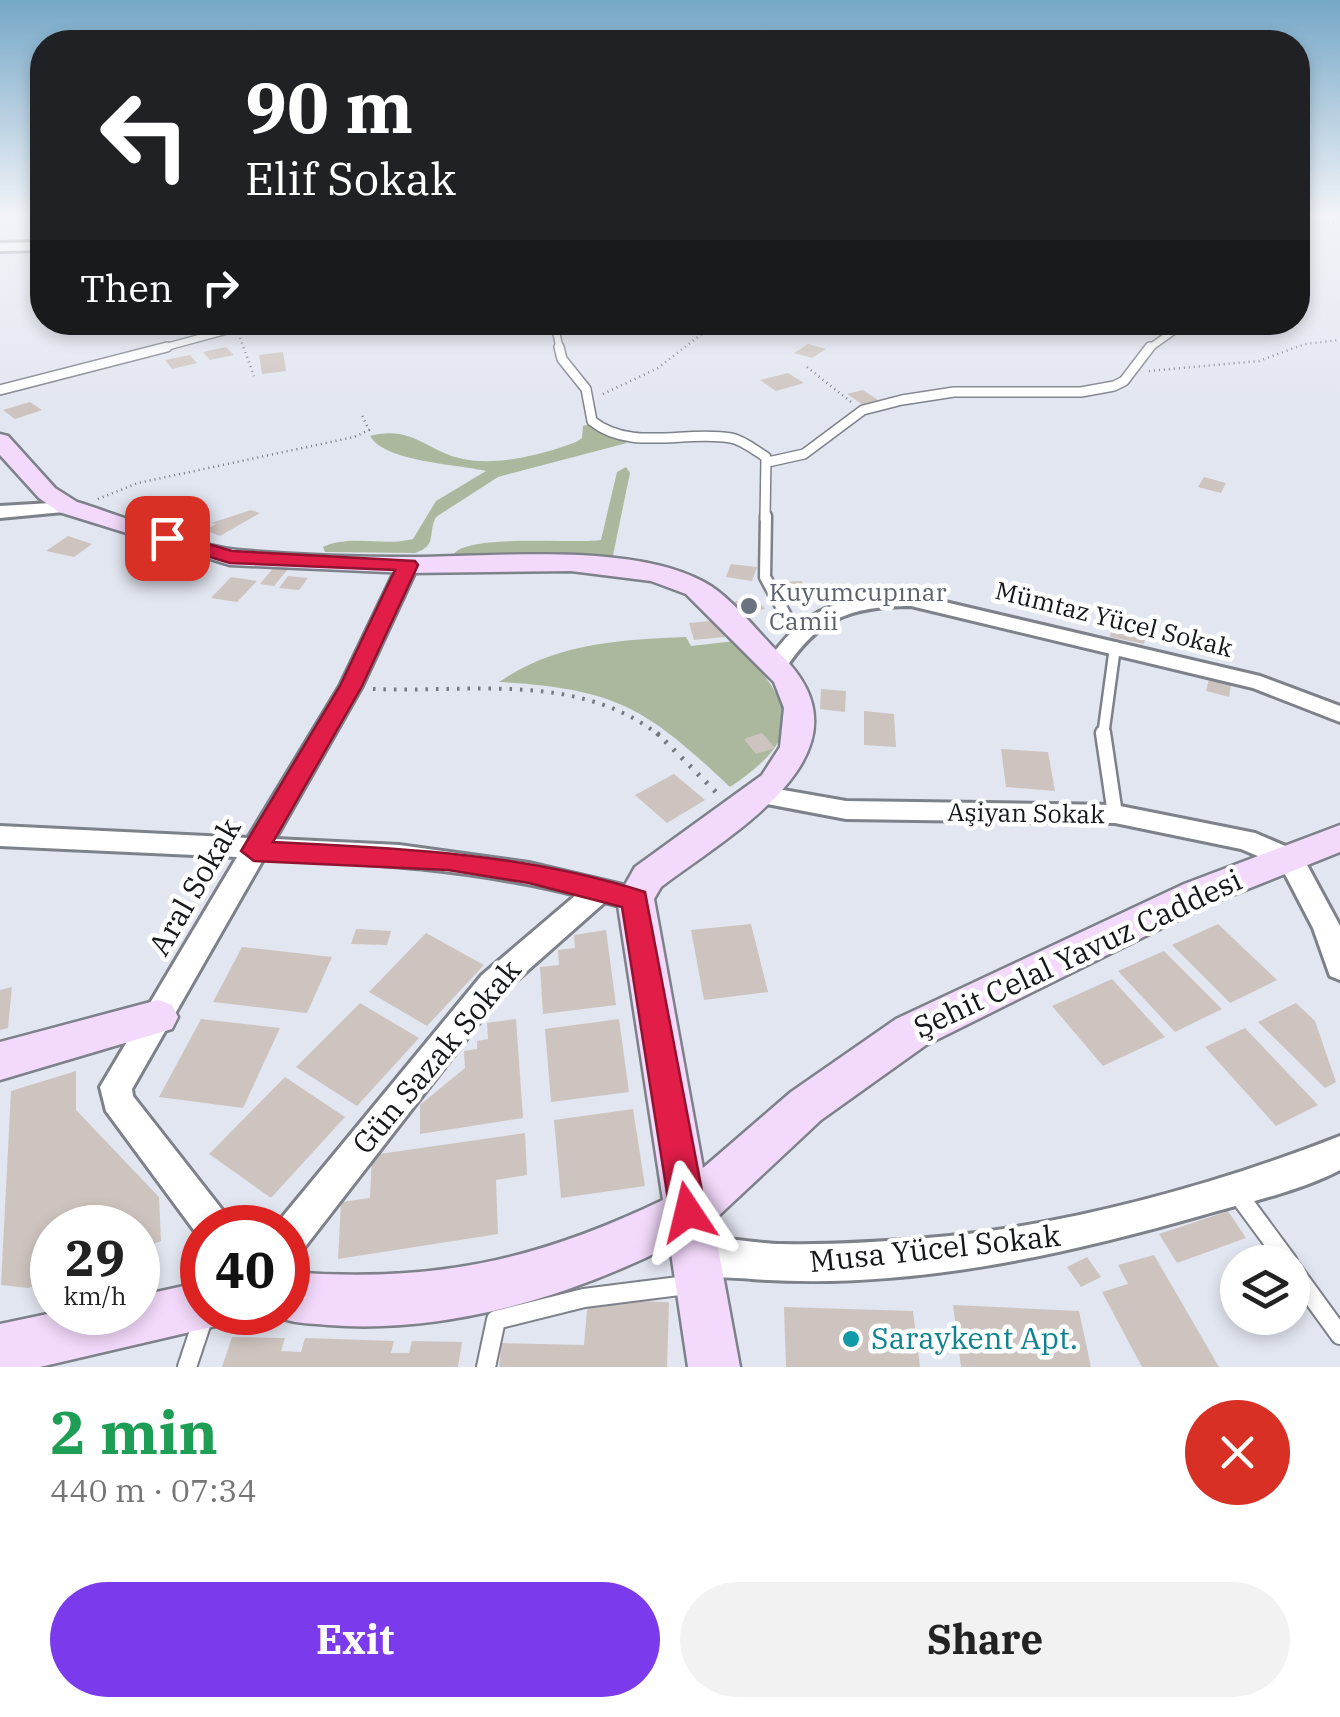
<!DOCTYPE html>
<html lang="en">
<head>
<meta charset="utf-8">
<style>
	:root { --surface:#fff; --page:#f2f2f2; --text:#222; --muted:#767676; --accent:#7c3aed }
	body { margin:0; font-family:"IBM Plex Serif",serif; background:var(--page); color:var(--text); height:100vh; display:flex; flex-direction:column; font-size:38px; white-space:nowrap }
	* { box-sizing:border-box; margin:0 }
	p { font-size:32px; color:var(--muted) }
	.icon { flex:none; width:55px; height:55px; fill:none; stroke:currentColor; stroke-width:2; stroke-linecap:round; stroke-linejoin:round }
	.map { position:relative; height:1367px; overflow:hidden }
	.panel { display:flex; flex-direction:column; background:var(--surface); flex:1 }
	.panel>* { flex:none }
	.hud { position:absolute; left:30px; top:30px; width:1280px; height:305px; border-radius:40px; box-shadow:0 5px 15px #0003; background:#202124; color:#fff; overflow:hidden }
	.buttons { position:absolute; left:1220px; top:1245px; display:grid; gap:20px }
	.buttons a { display:grid; place-items:center; width:90px; height:90px; border-radius:50%; background:var(--surface); box-shadow:0 5px 15px #0003; font-size:50px }
	.speed { position:absolute; left:30px; top:1205px; display:flex; gap:20px; font-size:50px; font-weight:700; text-align:center }
	.speed>* { display:grid; place-content:center; width:130px; height:130px; border-radius:50%; background:var(--surface); box-shadow:0 5px 15px #0003; line-height:1 }
	.speed small { font-size:25px; font-weight:400 }
	.speed .limit { border:15px solid #d22; background:#fff; color:#111 }
	.pin { position:absolute; display:grid; place-items:center; width:85px; height:85px; color:#fff; margin:-42px; border-radius:20px; box-shadow:0 5px 15px #0006 }
	.me { position:absolute; width:110px; margin:-55px; rotate:350deg; stroke-linejoin:round; filter:drop-shadow(0 0 8px #0008) }
	.turn { display:flex; align-items:center; gap:35px; height:210px; padding:0 50px; font-size:45px }
	.turn .icon { width:130px; height:130px; stroke-width:2.5 }
	.turn b { display:block; font-size:70px; line-height:85px }
	.then { display:flex; align-items:center; height:95px; padding:0 50px; background:#0003; gap:20px; font-size:38px }
	.round { display:grid; place-items:center; flex:none; width:105px; height:105px; border-radius:52px; background:var(--page) }
	.head { display:flex; align-items:center; justify-content:space-between; height:170px; padding:0 50px }
	h1 { font-size:60px; font-weight:700; line-height:75px; color:#1e9e55 }
	.button { display:flex; gap:20px; margin-top:auto; padding:20px 50px }
	.button a { flex:1; height:115px; border-radius:60px; background:var(--accent); color:#fff; font-size:40px; font-weight:700; line-height:115px; text-align:center }
	.button a+a { background:var(--page); color:var(--text) }
	.map>svg:first-child { display:block }
	.green { fill:#acb89d }
	.building { fill:#cec4bf }
	.lines { fill:none; stroke-linecap:round; stroke-linejoin:round }
	.lane-far4-casing { stroke:#7d8189; stroke-width:9 }
	.lane-far3-casing { stroke:#7d8189; stroke-width:12 }
	.lane-far2-casing { stroke:#7d8189; stroke-width:15 }
	.lane-far1-casing { stroke:#7d8189; stroke-width:19 }
	.lane-casing { stroke:#7d8189; stroke-width:22 }
	.street-casing { stroke:#7d8189; stroke-width:6 }
	.secondary-casing { stroke:#7d8189; stroke-width:5 }
	.path-far2 { stroke:#74777d; stroke-width:2.5; stroke-dasharray:1 4; stroke-linecap:butt }
	.path-far1 { stroke:#74777d; stroke-width:4; stroke-dasharray:2.5 8; stroke-linecap:butt }
	.path { stroke:#74777d; stroke-width:5; stroke-dasharray:2.5 9; stroke-linecap:butt }
	.lane-far4 { stroke:#fff; stroke-width:6 }
	.lane-far3 { stroke:#fff; stroke-width:9 }
	.lane-far2 { stroke:#fff; stroke-width:10 }
	.lane-far1 { stroke:#fff; stroke-width:14 }
	.lane { stroke:#fff; stroke-width:18 }
	.street { fill:#fff; fill-rule:evenodd }
	.secondary { fill:#f3d9fb; fill-rule:evenodd }
	.route { fill:#e11d48; stroke:#92132f; stroke-width:2.5 }
	.worship-dot { fill:#6b7280; stroke:#fff; stroke-width:4 }
	.culture-dot { fill:#0f9aa8; stroke:#fff; stroke-width:4 }
	.labels { text-anchor:middle; stroke-width:9; stroke-linejoin:round; paint-order:stroke }
	.worship-label { font-size:25px; fill:#5b616d; stroke:#fff; text-anchor:start }
	.street-label { font-size:25px; fill:#15171a; stroke:#fff }
	.near-street-label { font-size:30px; fill:#15171a; stroke:#fff }
	.near-culture-label { font-size:30px; fill:#0d838f; stroke:#fff; text-anchor:start }
</style>
</head>
<body>
<div class="map">
<svg width="1340" height="1367" viewBox="0 0 1340 1367">
	<rect width="100%" height="100%" fill="#e2e6f0"/>
	<path class="green" d="M590 424 627 443 498 477 436 517C427 535 438 545 415 553L325 552 323 547C351 534 383 547 413 539L436 501 486 471C457 464 385 462 370 436 411 425 428 451 459 458 495 467 542 455 576 442L582 438 583 426Z
		M626 467 630 473 612 560 537 554 453 556C460 533 576 544 601 540L617 472Z
		M686 637 691 646 735 641C790 703 812 732 730 787 646 708 617 689 499 682 556 643 619 640 686 637Z"/>
	<path class="building" d="M808 344 826 349 812 358 794 353Z
		M226 347 234 355 210 360 203 352Z
		M283 352 286 371 262 374 259 355Z
		M190 355 197 363 172 369 165 360Z
		M788 373 804 383 776 391 760 380Z
		M863 390 878 400 862 404 847 394Z
		M30 402 42 410 15 419 3 410Z
		M1204 477 1226 483 1221 493 1198 487Z
		M251 510 260 513 220 536 205 530 216 524 211 523Z
		M68 536 92 544 74 557 46 551Z
		M186 549 198 552 177 568 164 564Z
		M731 564 757 567 752 581 726 577Z
		M274 567 288 569 274 586 260 584Z
		M288 576 308 578 299 590 279 588Z
		M231 577 257 581 237 602 211 598Z
		M802 581 805 594 780 595 777 582Z
		M755 597 765 609 742 614 733 602Z
		M720 620 725 637 694 640 689 623Z
		M1113 621 1147 628 1144 644 1110 637Z
		M1209 679 1231 685 1229 697 1206 691Z
		M821 689 846 691 845 712 820 709Z
		M864 711 894 714 896 747 864 745Z
		M762 733 775 748 756 754 744 739Z
		M1001 749 1048 752 1055 791 1006 787Z
		M674 774 705 800 667 823 635 795Z
		M751 924 768 992 704 1000 691 930Z
		M1218 924 1277 980 1230 1003 1172 945Z
		M356 929 391 931 387 945 351 944Z
		M606 930 616 1005 543 1014 540 967 559 965 558 950 575 948 574 935Z
		M426 933 484 965 427 1026 369 992Z
		M242 947 332 957 307 1013 213 1002Z
		M1164 951 1222 1009 1175 1032 1118 971Z
		M1112 979 1165 1037 1103 1066 1052 1006Z
		M12 987 8 1028 0 1030V990Z
		M360 1003 419 1038 357 1106 296 1067Z
		M1296 1003 1315 1021 1336 1082 1325 1088 1258 1022Z
		M201 1019 280 1028 243 1108 159 1097Z
		M516 1019 523 1118 420 1134V1105L465 1068 464 1051 477 1049V1041L488 1039 487 1023Z
		M619 1019 629 1092 551 1102 545 1029Z
		M1245 1028 1318 1105 1276 1126 1205 1047Z
		M76 1071V1110L159 1197 161 1241 138 1250V1228H52V1279L28 1288 1 1285 11 1091Z
		M285 1077 345 1117 271 1198 209 1154Z
		M633 1109 645 1186 561 1198 554 1120Z
		M525 1133 527 1175 496 1180 498 1234 338 1259 341 1202 370 1198 372 1155Z
		M1228 1211 1246 1238 1177 1263 1159 1234Z
		M1154 1255 1219 1367H1142L1102 1292 1128 1284 1118 1265Z
		M1087 1257 1101 1277 1081 1287 1067 1267Z
		M588 1300 669 1302 667 1367H499L502 1343 584 1345Z
		M953 1305 1079 1311 1091 1367H961Z
		M784 1307 913 1311 920 1367H786Z
		M232 1337 285 1338 281 1351 301 1352 305 1338 394 1341 391 1353H409L412 1341 462 1342 458 1367H222Z"/>
	<g class="lines">
		<g class="lane-far4-casing">
			<path id="lane-far4" d="M554 322 560 350
				M155 350 258 322
				M1147 350 1186 322"/>
		</g>
		<g class="lane-far3-casing">
			<path id="lane-far3" d="M559 347 562 359 586 389 592 421C630 452 686 430 731 438 743 440 756 451 766 457L765 519
				M0 390 167 347
				M768 462 804 454 863 410 902 400 954 392H1081L1114 386 1124 381 1150 347"/>
		</g>
		<g class="lane-far2-casing">
			<path id="lane-far2" d="M766 516 765 577 797 636
				M1103 736 1115 647"/>
		</g>
		<g class="lane-far1-casing">
			<path id="lane-far1" d="M1103 733 1115 814"/>
		</g>
		<g class="lane-casing">
			<path id="lane" d="M1237 1193 1288 1262
				M1292 1269 1340 1335
				M187 1367 203 1319
				M486 1367 496 1320 584 1298 687 1285"/>
		</g>
		<g class="street-casing">
			<path id="street" d="M42 242V250L0 251V243Z
				M68 502 74 503V511L0 518V506Z
				M408 559 418 565 362 686 275 839 399 845 529 863 635 888 645 891 649 899 645 907 635 910 605 902 502 993 301 1252 288 1257V1228L275 1226 482 975 576 895C474 869 369 863 264 858L132 1089 133 1096 227 1216 232 1228H202V1241L106 1111 100 1087 237 857 0 846V826L248 838 340 686 398 565Z
				M911 594 1260 676 1340 706V722L1253 688 911 606C850 606 817 619 784 671H768L765 666C801 608 845 594 911 594Z
				M760 786 846 801 1115 805 1255 833 1295 850 1306 863 1340 926V980L1330 976 1313 928 1286 876 1277 864 1241 849 1115 823 846 819 751 801 747 795 751 789Z
				M1340 1136V1170C1298 1192 1248 1202 1203 1215 1056 1257 905 1290 752 1279 729 1277 705 1278 684 1270L679 1257 684 1244C713 1232 751 1244 782 1244 831 1245 878 1242 927 1238 1063 1227 1213 1186 1340 1136Z"/>
		</g>
		<g class="secondary-casing">
			<path id="secondary" d="M0 434 8 436 55 488 77 502C123 516 191 545 237 550 294 555 354 557 411 557 492 557 632 542 704 582 732 597 758 633 781 655 881 752 730 834 661 887L654 899 703 1168 791 1092 896 1019 1184 884 1340 825V852L1210 904 926 1045 821 1120 713 1221 740 1367H688L670 1246C566 1298 445 1334 328 1325 308 1323 286 1324 270 1312H288V1272C431 1283 533 1262 663 1200L617 899 635 867 762 775 780 747 784 708 774 682 686 594 651 581 571 571 408 573 230 565 59 512 39 498 0 455Z
				M158 1000 172 1005 178 1017 172 1029 0 1080V1042Z
				M202 1282V1312H225L220 1325 40 1367H0V1324L57 1312H138V1296Z"/>
		</g>
		<path class="path-far2" d="M1298 222 1340 223
			M240 338 254 376
			M807 367 851 402
			M1149 371 1259 361 1305 344 1340 340
			M603 394 658 368 717 322
			M98 499 138 483 354 437 369 430 362 415"/>
		<path class="path-far1" d="M373 689C470 693 578 671 660 736"/>
		<path class="path" d="M657 733 719 795"/>
		<use href="#lane-far4" class="lane-far4"/>
		<use href="#lane-far3" class="lane-far3"/>
		<use href="#lane-far2" class="lane-far2"/>
		<use href="#lane-far1" class="lane-far1"/>
		<use href="#lane" class="lane"/>
		<use href="#street" class="street"/>
		<use href="#secondary" class="secondary"/>
	</g>
	<linearGradient id="sky" x2="0" y2="1"><stop stop-color="#75a7c7"/><stop offset="0.53" stop-color="#f2f4f8"/><stop offset="1" stop-color="#f2f4f8" stop-opacity="0"/></linearGradient>
	<rect width="1340" height="407" fill="url(#sky)"/>
	<path class="route" d="M167 532 232 551 415 561 418 565 362 686 273 842C399 848 523 853 645 892L706 1212 701 1225 688 1230 676 1225 670 1212 622 907 529 883 448 870 254 861 241 851 340 686 395 570 230 563 160 542 157 538Z"/>
	<circle class="worship-dot" cx="749" cy="606" r="10"/>
	<circle class="culture-dot" cx="851" cy="1339" r="10"/>
	<g class="labels">
		<g class="worship-label">
			<text x="769" y="601">Kuyumcupınar<tspan x="769" dy="29">Camii</tspan></text>
		</g>
		<g class="street-label">
			<text transform="translate(1114 619) rotate(14)" y="9">Mümtaz Yücel Sokak</text>
			<text transform="translate(1026 813) rotate(1)" y="9">Aşiyan Sokak</text>
		</g>
		<g class="near-street-label">
			<text transform="translate(195 887) rotate(-60)" y="10">Aral Sokak</text>
			<text transform="translate(1078 954) rotate(-25)" y="10">Şehit Celal Yavuz Caddesi</text>
			<text transform="translate(437 1057) rotate(-50)" y="10">Gün Sazak Sokak</text>
			<text transform="translate(935 1249) rotate(-6)" y="10">Musa Yücel Sokak</text>
		</g>
		<g class="near-culture-label">
			<text x="871" y="1349">Saraykent Apt.</text>
		</g>
	</g>
</svg>
<div class="buttons">
<a><svg class="icon" aria-label="layers" viewBox="0 0 24 24"><path d="M12 4l9 5-9 5-9-5zM3 14l9 5 9-5"/></svg></a>
</div>
<div class="speed"><div>29<small>km/h</small></div><div class="limit">40</div></div>
<div class="pin" style="left:167px;top:538px;background:#d93025"><svg class="icon" aria-label="arrive" viewBox="0 0 24 24"><path d="M6 21V4h12l-3 4 3 4H6"/></svg></div>
<svg class="me" style="left:688px;top:1212px" viewBox="-20 -20 40 40"><path d="M0-17L14 15 0 8-14 15z" fill="#e11d48" stroke="#fff" stroke-width="4"/></svg>
<div class="hud">
<div class="turn"><svg class="icon" aria-label="left" viewBox="0 0 24 24"><path d="M17 20v-9H6M10 6l-5 5 5 5"/></svg><div><b>90 m</b>Elif Sokak</div></div>
<div class="then">Then<svg class="icon" aria-label="right" viewBox="0 0 24 24"><path d="M7 20v-9h11M14 6l5 5-5 5"/></svg></div>
</div>
</div>
<section class="panel">
<div class="head"><div><h1>2 min</h1><p>440 m · 07:34</p></div><a class="round" style="background:#d93025;color:#fff"><svg class="icon" aria-label="close" viewBox="0 0 24 24"><path d="M6 6l12 12M18 6L6 18"/></svg></a></div>
<div class="button"><a>Exit</a><a>Share</a></div>
</section>
</body>
</html>
